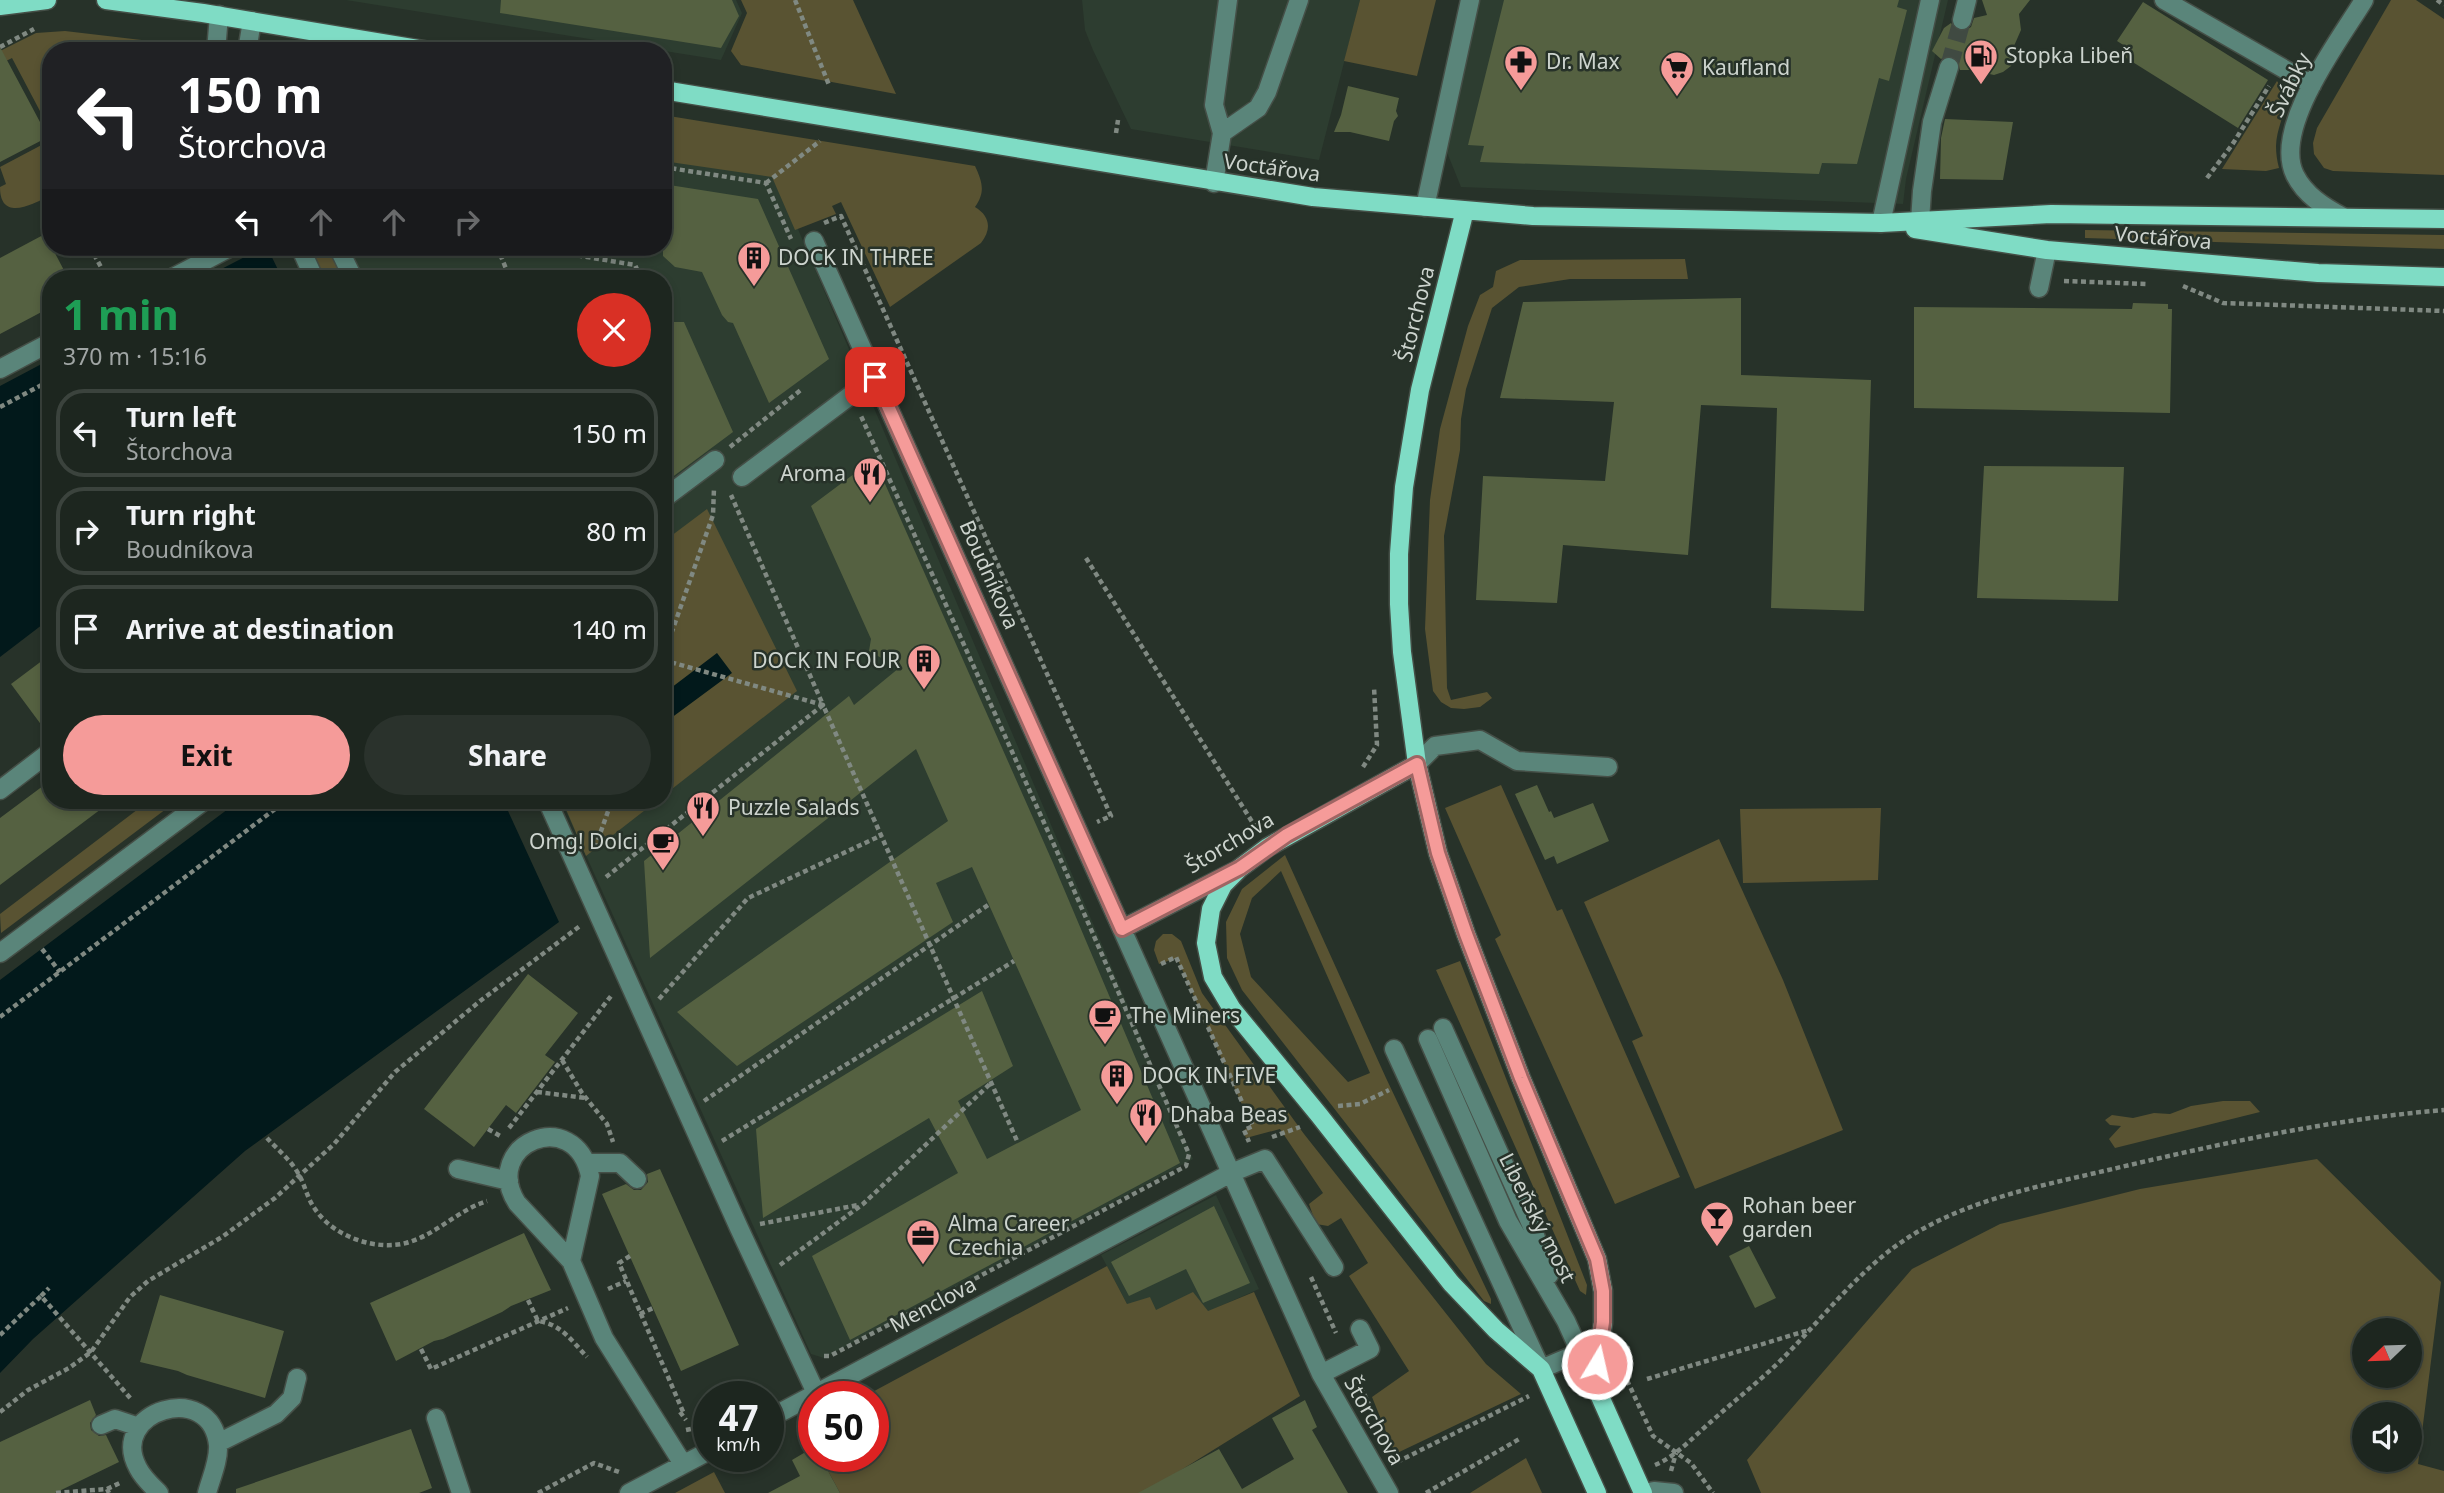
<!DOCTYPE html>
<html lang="en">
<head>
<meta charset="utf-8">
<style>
	:root { --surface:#1d261f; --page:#2a322c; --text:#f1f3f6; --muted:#a0a5a4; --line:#3b433d; --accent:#f59b99 }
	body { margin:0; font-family:"Noto Sans",sans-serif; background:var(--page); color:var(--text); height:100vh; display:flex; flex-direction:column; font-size:26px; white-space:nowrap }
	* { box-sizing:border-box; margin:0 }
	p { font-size:23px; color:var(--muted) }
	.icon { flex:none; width:38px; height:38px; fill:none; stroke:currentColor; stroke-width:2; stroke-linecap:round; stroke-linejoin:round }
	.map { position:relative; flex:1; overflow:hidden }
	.details { position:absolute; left:42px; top:270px; width:630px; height:539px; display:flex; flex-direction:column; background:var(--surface); border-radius:28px; box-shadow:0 4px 10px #0003,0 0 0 2px var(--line) }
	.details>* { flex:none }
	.guide { position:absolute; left:42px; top:42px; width:630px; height:214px; border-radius:28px; box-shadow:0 4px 10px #0003,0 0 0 2px var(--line); background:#202124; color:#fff; overflow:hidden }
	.needle { width:46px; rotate:247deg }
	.fabs { position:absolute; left:2352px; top:1318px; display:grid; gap:14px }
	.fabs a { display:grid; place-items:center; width:70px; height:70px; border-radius:50%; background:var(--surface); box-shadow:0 4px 10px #0003,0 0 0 2px var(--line); font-size:35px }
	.speed { position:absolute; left:693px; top:1381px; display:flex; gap:14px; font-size:35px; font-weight:700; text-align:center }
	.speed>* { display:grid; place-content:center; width:91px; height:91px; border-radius:50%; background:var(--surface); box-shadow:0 4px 10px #0003,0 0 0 2px var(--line); line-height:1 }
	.speed small { font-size:18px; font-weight:400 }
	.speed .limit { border:10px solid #d22; background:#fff; color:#111 }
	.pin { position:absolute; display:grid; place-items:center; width:60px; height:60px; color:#fff; margin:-30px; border-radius:14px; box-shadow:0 4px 10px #0006 }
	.me { position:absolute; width:77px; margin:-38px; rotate:9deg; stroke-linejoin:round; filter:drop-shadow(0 0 5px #0008) }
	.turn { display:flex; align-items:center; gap:24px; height:147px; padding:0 21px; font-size:32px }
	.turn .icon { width:91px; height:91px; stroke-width:2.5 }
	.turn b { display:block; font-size:49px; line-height:60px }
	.lanes { display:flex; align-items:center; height:66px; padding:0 21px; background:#0003; justify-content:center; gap:35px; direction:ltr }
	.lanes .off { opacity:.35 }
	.round { display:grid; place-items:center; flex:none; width:74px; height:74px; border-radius:37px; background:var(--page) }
	.summary { display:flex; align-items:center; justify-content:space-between; height:119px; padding:0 21px }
	h1 { font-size:42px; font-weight:700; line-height:52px; color:#1e9e55 }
	.cta { display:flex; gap:14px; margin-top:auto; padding:14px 21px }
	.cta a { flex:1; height:80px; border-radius:42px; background:var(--accent); color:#111; font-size:28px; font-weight:700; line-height:80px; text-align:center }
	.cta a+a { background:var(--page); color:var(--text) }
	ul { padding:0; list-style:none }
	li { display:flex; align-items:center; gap:21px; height:88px; margin:0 14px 10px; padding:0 7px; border:4px solid var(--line); border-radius:28px }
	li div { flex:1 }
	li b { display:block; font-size:26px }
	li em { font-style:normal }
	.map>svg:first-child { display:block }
	.built { fill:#2d3d30 }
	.green { fill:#595332; fill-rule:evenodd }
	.water { fill:#02191b }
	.building { fill:#556141 }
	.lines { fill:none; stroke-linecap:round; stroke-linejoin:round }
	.minor-tunnel { stroke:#404a42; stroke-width:18; stroke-dasharray:18 9; stroke-linecap:butt }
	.minor-casing { stroke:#454f47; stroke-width:21 }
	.major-casing { stroke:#454f47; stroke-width:21 }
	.path { stroke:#808982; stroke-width:4.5; stroke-dasharray:5 3.5; stroke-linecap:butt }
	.minor { stroke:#5a857a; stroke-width:18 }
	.major { stroke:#7fdcc5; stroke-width:18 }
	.route-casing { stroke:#9f6563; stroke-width:18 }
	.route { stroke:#f59b99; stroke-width:12 }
	.labels { text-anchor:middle; stroke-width:5; stroke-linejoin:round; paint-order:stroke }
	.poi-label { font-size:21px; fill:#cdd4ce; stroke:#273229; text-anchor:start }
	.street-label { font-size:21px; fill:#cdd4ce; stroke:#273229 }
</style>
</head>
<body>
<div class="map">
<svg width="2444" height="1493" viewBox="0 0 2444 1493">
	<rect width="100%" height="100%" fill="#273229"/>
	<path class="built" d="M346 0H736L742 13 721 60Z
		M1082 0H1360L1319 160 1131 129 1093 50 1085 30Z
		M1479 0H1948L1906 179 1903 204 1461 187 1440 135Z
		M663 153 775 175 1193 1159 824 1358 811 1354 561 800H663V278H362L348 247H663Z
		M1216 1195 1259 1289 1207 1312 1156 1310 1127 1304 1101 1255Z"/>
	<path class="green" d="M741 0H853L896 94 741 65 731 51 747 13Z
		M1360 0H1436L1417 76 1344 61Z
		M2391 0H2416L2444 19V175L2333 171 2324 168 2314 154 2313 143 2317 128Z
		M65 31 184 45 192 51H51V132L12 58 0 64V51L36 33Z
		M2277 81C2294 106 2277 120 2276 146 2276 153 2277 161 2279 168L2266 171 2222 169Z
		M663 115 975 166C982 181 986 192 975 207 990 216 992 229 981 243L890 307 841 202 832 206 836 214 795 230 772 177 663 161Z
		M51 140V195C32 205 0 222 0 187L6 184 0 167Z
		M2085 230 2444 235V249L2085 238Z
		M311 247H329L344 278H325Z
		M1685 259 1688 279H1570L1519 287 1492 308 1466 389 1461 419 1460 450 1444 536 1447 688 1451 700 1487 692 1492 698 1480 707 1464 709 1451 708 1441 702 1433 691 1425 629 1430 500 1440 429 1468 326 1480 295 1493 287 1496 271 1520 260Z
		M707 509 797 691 663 796V542Z
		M1501 785 1557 911 1562 909 1680 1177 1615 1204 1495 939 1501 935 1445 808Z
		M150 800H178L1 933 0 914Z
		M562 800H658L586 856Z
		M1881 808 1878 880 1743 883 1740 809Z
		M1719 839 1783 980 1843 1130 1695 1189 1632 1041 1643 1036 1584 902Z
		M1285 855 1386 1078 1491 1299V1304L1484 1301 1242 990 1227 958 1226 922 1242 889ZM1281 871 1370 1073 1348 1082 1251 977 1240 934 1252 898Z
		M1163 934H1172L1181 941 1202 993 1304 1134 1486 1364 1521 1394 1395 1454 1372 1397 1409 1371 1349 1276 1368 1263 1341 1218 1328 1226 1316 1224 1309 1204 1323 1193 1280 1129 1246 1138 1243 1131 1251 1125 1177 958 1159 964 1154 950 1156 941Z
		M1460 961 1587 1285 1586 1295 1580 1291 1436 970Z
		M2223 1101H2250L2260 1112 2115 1148 2109 1139 2121 1126 2110 1125 2105 1120 2112 1115 2133 1118 2154 1113 2170 1114 2191 1106Z
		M2317 1159 2441 1282 2418 1464 2444 1471V1493H1761L1747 1460 1912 1269 2000 1224 2140 1189ZM2364 1330H2410V1376H2364ZM2364 1414H2410V1460H2364Z
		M1107 1266 1127 1304 1150 1297 1156 1310 1193 1292 1208 1311 1254 1292 1300 1396 1144 1493H840L820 1456H873V1396H865Z
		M1526 1458 1542 1493H1470Z
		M714 1472 725 1493H675Z"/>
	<path class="water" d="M264 247H267L282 278H204Z
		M51 359V618L0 657V386Z
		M717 653 732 673 663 724V694Z
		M240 800H503L559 922 245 1151 33 1339 0 1373V980Z"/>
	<path class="building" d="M501 0H732L739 16 721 48 500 13Z
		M1504 0H1899L1897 7 1907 10 1889 81 1879 78 1857 164 1822 163 1819 174 1480 162 1484 146 1468 145Z
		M1982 0H2030L2019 14 2021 30 2014 46V58L2011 66 2003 72 1994 75 1972 70H1960L1957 59 1947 56 1941 59 1932 51 1944 28 1951 23 1955 29 1964 31 1971 27 1974 18 1987 15Z
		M2143 2 2268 80 2238 128 2123 56 2128 48 2117 41Z
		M0 47 48 137 0 162Z
		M1348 86 1399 98 1396 111 1398 116 1394 121 1389 141 1350 132H1334L1341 115Z
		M1945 119 2013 122 2003 180 1940 179 1941 138Z
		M663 184 758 199 829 359 769 403 733 323 728 322 722 315 702 272 675 267 663 256Z
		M45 234 68 278H51V307L0 334V258Z
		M1741 298V375L1871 380 1864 611 1771 608 1777 408 1701 405 1688 555 1563 545 1557 603 1476 600 1483 476 1605 481 1614 402 1500 398 1523 302Z
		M2133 303 2168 304V309H2172L2170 413 1914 408V307L2132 309Z
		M663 322H684L733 432 663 484Z
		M874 459 1053 863 1180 1163 850 1340 812 1256 958 1173 929 1118 763 1218 756 1129 982 991 1013 1066 958 1101 987 1159 1081 1110 972 867 936 883 953 922 737 1066 677 1012 948 821 916 749 650 958 644 861 849 696 854 705 899 668 869 651 871 639 811 506Z
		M1984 466 2124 467 2118 601 1977 598Z
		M51 654V738L11 684Z
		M51 780V800H113L0 885V818Z
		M1537 785 1549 812 1551 811 1554 818 1593 803 1609 841 1557 864 1554 856 1545 860 1515 794Z
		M528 974 578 1013 545 1055 555 1062 516 1113 506 1105 474 1147 424 1109Z
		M660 1169 739 1345 681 1371 602 1194 626 1184 634 1190H641L648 1182 647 1174Z
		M1214 1206 1250 1283 1203 1303 1186 1269 1129 1296 1111 1262Z
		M524 1233 551 1290 511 1306 502 1312 443 1339 434 1341 396 1361 370 1303Z
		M1749 1246 1776 1298 1755 1308 1729 1256Z
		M160 1295 284 1331 265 1398 187 1375 178 1371 140 1362Z
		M90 1400 96 1415 90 1423 91 1430 99 1436 106 1435 119 1462 55 1493H0V1442Z
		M1305 1400 1317 1427 1312 1430 1348 1493H1138L1219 1449 1242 1489 1294 1459 1272 1418Z
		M411 1429 432 1488 419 1493H236V1489Z
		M814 1447V1456H820L840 1493H768L800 1476 792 1460Z"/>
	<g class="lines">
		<path class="minor-tunnel" d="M1949 67 1962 20"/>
		<g class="minor-casing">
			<path id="minor" d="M2164 0 2312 85
				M1962 20 1967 0
				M216 51 219 15
				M247 51 252 21
				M1222 133 1258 108 1267 92 1299 0
				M1214 183 1222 133 1214 105 1228 0
				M1425 207 1470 0
				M2343 217C2324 207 2305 195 2295 175 2272 128 2339 41 2364 0
				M1920 221 1922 191 1932 122 1949 67
				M1881 223 1930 0
				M814 241 1321 1374 1389 1493
				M300 247 314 278
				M338 247 353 278
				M172 278 231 247
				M2039 288 2047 250
				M0 369 51 342
				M742 477 875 377
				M663 499 715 460
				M1417 764 1435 746 1480 740 1517 761 1608 767
				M0 790 51 751
				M547 800 739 1228 816 1393
				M1122 929 1237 870
				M0 953 205 800
				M1443 1028 1531 1224 1549 1275
				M1428 1039 1508 1221 1566 1321 1594 1383
				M1394 1049 1541 1369 1600 1344
				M587 1163H620L637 1179
				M458 1169 509 1181
				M571 1261 590 1176C575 1104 480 1144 517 1203L571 1261 604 1338 683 1464
				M1321 1374 1370 1349 1360 1329
				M436 1418 461 1493
				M768 1419 1231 1173 1265 1159 1334 1267
				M101 1425 115 1419 139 1427
				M218 1443 276 1414 292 1398 297 1378
				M159 1493C152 1486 143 1478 138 1468 107 1411 211 1379 218 1445 219 1461 211 1478 207 1493
				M629 1493 709 1451
				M1644 1493 1654 1491 1674 1493"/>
		</g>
		<g class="major-casing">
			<path id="major" d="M106 0 203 13 430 51
				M0 6 47 0
				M663 90 1313 197 1533 216 1881 223 2051 214 2444 219
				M1465 210 1420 390 1404 487 1399 554V604L1402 652 1417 764 1438 853 1466 934 1521 1078 1597 1259 1603 1291V1323L1594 1383 1643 1493
				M1915 229 2047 250 2318 273 2444 277
				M1417 764 1268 847 1240 868 1223 885 1211 909 1206 943 1213 977 1232 1009 1319 1115 1451 1283 1496 1330 1541 1369 1597 1493"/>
		</g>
		<path class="path" d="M795 0 829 85
			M2437 0 2444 5
			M0 47 34 29
			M1116 133 1118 120
			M663 167 766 183 791 239
			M2207 178 2232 145 2269 86
			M766 183 820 141
			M824 223 841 216 1111 816 1097 822
			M90 247 107 278
			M497 247 510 278
			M527 247 635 265 641 278
			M2064 281 2146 284
			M2183 286 2223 303 2444 311
			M0 407 51 380
			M730 447 802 389
			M1086 558 1256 828
			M663 657 713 515 714 488
			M663 660 823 705 1018 1143
			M1363 767 1377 745 1374 687
			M595 848 612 800
			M606 877 823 705 731 495
			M42 949 60 972
			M1161 964 1176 957 1253 1126 1244 1130 1249 1142
			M659 999 748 898 882 835
			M0 1017 287 800
			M562 1060 582 1093 607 1124 613 1142
			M537 1092 586 1098
			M704 1101 988 905
			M1338 1106 1360 1104 1389 1090
			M509 1128 611 996
			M488 1129 502 1137
			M1272 1137 1300 1127
			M267 1138C277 1149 292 1161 299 1175 305 1185 307 1198 315 1209 333 1236 374 1251 406 1243 436 1235 458 1210 487 1201
			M722 1141 1014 961
			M760 1224 858 1205
			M630 1256 619 1263 684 1414
			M780 1265 863 1204 991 1083
			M1311 1277 1336 1333
			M608 1289 626 1281
			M41 1296 49 1288
			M528 1300 538 1321C561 1324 572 1341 587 1357
			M640 1314 653 1308
			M0 1335 41 1296 132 1400
			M1621 1341 1628 1348 1626 1378 1653 1436 1691 1463 1713 1493
			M421 1349 431 1369 568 1308
			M824 1356H830L1186 1166 1189 1154 1059 856 861 416
			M1357 1379 1376 1419
			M1647 1379 1809 1330
			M0 1412 28 1390 69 1368 91 1352 130 1297 148 1281 222 1237 275 1198 334 1144 395 1072 480 1001 580 926
			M680 1412 686 1420
			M686 1430 709 1425
			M1397 1462 1529 1396
			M1655 1465C1677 1456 1695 1435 1713 1420 1734 1401 1757 1383 1777 1364 1815 1327 1847 1284 1889 1251 1955 1200 2042 1186 2121 1167 2228 1142 2334 1119 2444 1110
			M1671 1471 1676 1453
			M107 1489 122 1482
			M56 1493 107 1489 109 1493
			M538 1493 594 1463 619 1472
			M1426 1493 1521 1438"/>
		<use href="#minor" class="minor"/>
		<use href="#major" class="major"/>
	</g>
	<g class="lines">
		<g class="route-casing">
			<path id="route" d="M875 377 1122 929 1240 868 1287 835 1417 764 1438 853 1466 934 1521 1078 1597 1259 1603 1291V1322L1597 1364"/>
		</g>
		<use href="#route" class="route"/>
	</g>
	<defs>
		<g id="fuel-pin" transform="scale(1.75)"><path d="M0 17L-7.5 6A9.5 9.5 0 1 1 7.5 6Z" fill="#f59b99" stroke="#273229"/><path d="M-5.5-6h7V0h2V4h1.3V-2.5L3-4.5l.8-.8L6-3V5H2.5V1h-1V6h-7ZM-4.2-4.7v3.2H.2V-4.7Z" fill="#111"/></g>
		<g id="pharmacy-pin" transform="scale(1.75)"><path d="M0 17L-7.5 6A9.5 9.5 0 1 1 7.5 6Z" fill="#f59b99" stroke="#273229"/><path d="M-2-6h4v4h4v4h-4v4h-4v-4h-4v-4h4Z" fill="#111"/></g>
		<g id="supermarket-pin" transform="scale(1.75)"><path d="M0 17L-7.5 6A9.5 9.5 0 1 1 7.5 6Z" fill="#f59b99" stroke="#273229"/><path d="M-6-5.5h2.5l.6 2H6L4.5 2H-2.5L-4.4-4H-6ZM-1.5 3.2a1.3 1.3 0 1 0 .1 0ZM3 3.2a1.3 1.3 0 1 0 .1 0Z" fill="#111"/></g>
		<g id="building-pin" transform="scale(1.75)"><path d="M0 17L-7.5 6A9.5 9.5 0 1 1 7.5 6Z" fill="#f59b99" stroke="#273229"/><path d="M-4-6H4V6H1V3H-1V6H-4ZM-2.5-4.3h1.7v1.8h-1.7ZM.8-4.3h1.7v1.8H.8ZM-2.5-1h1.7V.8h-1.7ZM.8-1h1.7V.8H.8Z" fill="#111"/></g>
		<g id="restaurant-pin" transform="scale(1.75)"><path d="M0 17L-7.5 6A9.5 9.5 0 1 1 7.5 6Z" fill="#f59b99" stroke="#273229"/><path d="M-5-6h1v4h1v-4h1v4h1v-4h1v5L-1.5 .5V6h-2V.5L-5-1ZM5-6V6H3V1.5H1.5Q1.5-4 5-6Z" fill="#111"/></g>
		<g id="cafe-pin" transform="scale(1.75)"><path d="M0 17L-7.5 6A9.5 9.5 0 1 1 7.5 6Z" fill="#f59b99" stroke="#273229"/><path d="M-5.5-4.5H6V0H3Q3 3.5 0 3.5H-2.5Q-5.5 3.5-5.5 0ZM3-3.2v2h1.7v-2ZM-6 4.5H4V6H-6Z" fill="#111"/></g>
		<g id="bar-pin" transform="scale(1.75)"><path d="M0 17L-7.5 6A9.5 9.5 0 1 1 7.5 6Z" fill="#f59b99" stroke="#273229"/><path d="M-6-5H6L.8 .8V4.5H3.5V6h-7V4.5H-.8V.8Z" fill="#111"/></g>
		<g id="office-pin" transform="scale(1.75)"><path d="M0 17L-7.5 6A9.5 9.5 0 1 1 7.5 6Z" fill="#f59b99" stroke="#273229"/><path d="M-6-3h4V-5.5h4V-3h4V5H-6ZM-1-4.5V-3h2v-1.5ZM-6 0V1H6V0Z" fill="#111"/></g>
	</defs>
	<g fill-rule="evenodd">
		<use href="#fuel-pin" x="1981" y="56"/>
		<use href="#pharmacy-pin" x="1521" y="62"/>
		<use href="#supermarket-pin" x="1677" y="68"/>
		<use href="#building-pin" x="754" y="258"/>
		<use href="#restaurant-pin" x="870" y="474"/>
		<use href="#building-pin" x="924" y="661"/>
		<use href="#restaurant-pin" x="703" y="808"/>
		<use href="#cafe-pin" x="663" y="842"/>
		<use href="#cafe-pin" x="1105" y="1016"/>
		<use href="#building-pin" x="1117" y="1076"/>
		<use href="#restaurant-pin" x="1146" y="1115"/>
		<use href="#bar-pin" x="1717" y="1218"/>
		<use href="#office-pin" x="923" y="1236"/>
	</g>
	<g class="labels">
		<g class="poi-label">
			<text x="2006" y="63">Stopka Libeň</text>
			<text x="1546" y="69">Dr. Max</text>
			<text x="1702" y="75">Kaufland</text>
			<text x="778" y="265">DOCK IN THREE</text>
			<text x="846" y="481" text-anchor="end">Aroma</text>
			<text x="900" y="668" text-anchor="end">DOCK IN FOUR</text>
			<text x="728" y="815">Puzzle Salads</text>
			<text x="638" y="849" text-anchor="end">Omg! Dolci</text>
			<text x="1130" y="1023">The Miners</text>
			<text x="1142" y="1083">DOCK IN FIVE</text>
			<text x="1170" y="1122">Dhaba Beas</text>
			<text x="1742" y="1213">Rohan beer<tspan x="1742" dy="24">garden</tspan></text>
			<text x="948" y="1231">Alma Career<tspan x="948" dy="24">Czechia</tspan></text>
		</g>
		<g class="street-label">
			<text transform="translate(2290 85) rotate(-64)" y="7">Švábky</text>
			<text transform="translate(1272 168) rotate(8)" y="7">Voctářova</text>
			<text transform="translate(2163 238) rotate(5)" y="7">Voctářova</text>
			<text transform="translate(1416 314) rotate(-76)" y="7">Štorchova</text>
			<text transform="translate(989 575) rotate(66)" y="7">Boudníkova</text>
			<text transform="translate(1230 843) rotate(-31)" y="7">Štorchova</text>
			<text transform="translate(1537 1218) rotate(63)" y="7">Libeňský most</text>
			<text transform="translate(933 1305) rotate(-28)" y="7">Menclova</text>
			<text transform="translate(1374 1421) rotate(60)" y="7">Štorchova</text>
		</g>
	</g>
</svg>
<div class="fabs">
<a><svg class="needle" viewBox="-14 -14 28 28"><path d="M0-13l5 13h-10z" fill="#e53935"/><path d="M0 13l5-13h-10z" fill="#a0a5a4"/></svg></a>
<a><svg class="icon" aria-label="sound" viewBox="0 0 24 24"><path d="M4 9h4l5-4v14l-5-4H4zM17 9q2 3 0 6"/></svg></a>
</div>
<div class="speed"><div>47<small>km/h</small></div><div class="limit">50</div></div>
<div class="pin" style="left:875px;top:377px;background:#d93025"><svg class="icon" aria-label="arrive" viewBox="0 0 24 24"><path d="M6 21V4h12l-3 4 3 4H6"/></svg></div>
<svg class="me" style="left:1597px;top:1364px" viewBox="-20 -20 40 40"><circle r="17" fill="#f59b99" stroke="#fff" stroke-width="3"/><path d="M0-11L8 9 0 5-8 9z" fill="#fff"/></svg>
<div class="guide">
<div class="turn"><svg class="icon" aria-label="left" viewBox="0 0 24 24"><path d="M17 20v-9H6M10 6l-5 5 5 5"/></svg><div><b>150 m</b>Štorchova</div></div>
<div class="lanes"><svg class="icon" aria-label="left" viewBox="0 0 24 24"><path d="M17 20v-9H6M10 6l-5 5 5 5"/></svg><svg class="icon off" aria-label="ahead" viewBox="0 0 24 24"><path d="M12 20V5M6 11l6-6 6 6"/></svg><svg class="icon off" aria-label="ahead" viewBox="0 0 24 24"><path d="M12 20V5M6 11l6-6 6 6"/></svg><svg class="icon off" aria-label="right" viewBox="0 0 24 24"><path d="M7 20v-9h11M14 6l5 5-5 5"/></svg></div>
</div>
<section class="details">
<div class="summary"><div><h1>1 min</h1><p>370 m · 15:16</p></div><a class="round" style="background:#d93025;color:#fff"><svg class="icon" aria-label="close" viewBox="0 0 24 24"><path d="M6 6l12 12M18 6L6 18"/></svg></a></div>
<ul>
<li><svg class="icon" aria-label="left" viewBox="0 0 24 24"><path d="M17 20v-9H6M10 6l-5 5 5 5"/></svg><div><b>Turn left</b><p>Štorchova</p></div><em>150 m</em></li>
<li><svg class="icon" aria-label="right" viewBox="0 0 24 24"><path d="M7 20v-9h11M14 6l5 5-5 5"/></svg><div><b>Turn right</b><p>Boudníkova</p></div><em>80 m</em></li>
<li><svg class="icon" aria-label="arrive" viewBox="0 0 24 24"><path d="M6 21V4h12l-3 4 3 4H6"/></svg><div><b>Arrive at destination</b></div><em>140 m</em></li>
</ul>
<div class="cta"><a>Exit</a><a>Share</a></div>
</section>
</div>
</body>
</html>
